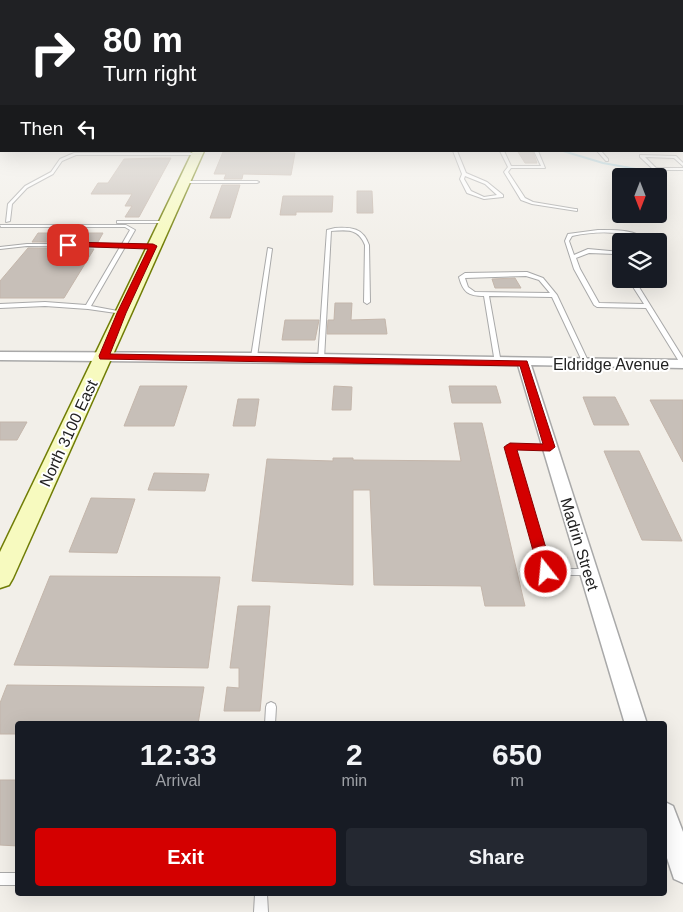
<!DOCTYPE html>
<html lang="en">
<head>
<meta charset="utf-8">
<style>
	:root { --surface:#171b24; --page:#242831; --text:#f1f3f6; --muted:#9ea1a6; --accent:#d40000 }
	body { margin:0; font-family:Arial,sans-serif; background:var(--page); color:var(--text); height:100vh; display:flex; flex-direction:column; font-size:19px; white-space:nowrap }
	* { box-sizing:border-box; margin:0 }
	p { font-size:16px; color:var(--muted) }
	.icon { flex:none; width:28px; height:28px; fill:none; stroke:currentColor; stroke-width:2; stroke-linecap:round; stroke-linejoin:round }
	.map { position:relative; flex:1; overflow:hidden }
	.side { position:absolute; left:15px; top:721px; width:652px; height:175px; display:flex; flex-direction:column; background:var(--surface); border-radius:5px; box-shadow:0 5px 20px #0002 }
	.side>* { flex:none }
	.banner { position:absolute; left:0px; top:0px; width:684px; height:152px; box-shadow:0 5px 20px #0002; background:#202124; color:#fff; overflow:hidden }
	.needle { width:32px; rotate:180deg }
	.controls { position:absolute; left:612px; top:168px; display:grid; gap:10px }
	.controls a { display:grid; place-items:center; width:55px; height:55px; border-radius:5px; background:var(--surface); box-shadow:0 5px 20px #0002; font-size:25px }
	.pin { position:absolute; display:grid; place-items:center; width:42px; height:42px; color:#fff; margin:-21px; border-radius:10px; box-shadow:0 2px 8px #0006 }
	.me { position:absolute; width:55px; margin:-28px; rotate:344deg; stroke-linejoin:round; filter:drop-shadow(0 0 4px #0008) }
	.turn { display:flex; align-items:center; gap:18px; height:105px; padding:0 20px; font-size:22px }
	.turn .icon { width:65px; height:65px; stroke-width:2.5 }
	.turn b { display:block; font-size:35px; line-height:42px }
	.then { display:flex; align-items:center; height:48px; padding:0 20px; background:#0003; gap:10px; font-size:19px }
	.eta { display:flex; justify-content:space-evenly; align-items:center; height:85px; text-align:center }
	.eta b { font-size:30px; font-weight:800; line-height:35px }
	.button { display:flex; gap:10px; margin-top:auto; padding:10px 20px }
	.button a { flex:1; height:58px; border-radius:5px; background:var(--accent); color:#fff; font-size:20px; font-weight:800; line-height:58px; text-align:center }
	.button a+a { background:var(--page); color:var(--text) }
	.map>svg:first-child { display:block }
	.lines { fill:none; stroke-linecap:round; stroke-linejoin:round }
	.stream { stroke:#aad3df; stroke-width:2 }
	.building { fill:#c7bfb8; stroke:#c4b6ab }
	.lane-casing { stroke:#a9a9a9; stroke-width:2 }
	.street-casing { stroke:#a9a9a9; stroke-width:3 }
	.secondary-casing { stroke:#707d05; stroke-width:3 }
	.lane { fill:#fff; fill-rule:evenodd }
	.street { fill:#fff; fill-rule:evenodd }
	.secondary { fill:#f7fabf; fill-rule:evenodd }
	.route { fill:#d40000; stroke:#8a0000 }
	.labels { text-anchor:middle; stroke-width:4; stroke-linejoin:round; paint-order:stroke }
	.street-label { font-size:16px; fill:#222; stroke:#fff }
</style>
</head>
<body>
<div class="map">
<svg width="683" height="912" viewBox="0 0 683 912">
	<rect width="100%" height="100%" fill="#f2efe9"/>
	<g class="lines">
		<path class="stream" d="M563 151 603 163 647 171"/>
	</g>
	<path class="building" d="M223 152 295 153 291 175 243 174 242 179H224L226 174H214Z
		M518 152H533L537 163H525Z
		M156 158H171L139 217H125L132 206H125L132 194H91L98 183H108L124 159Z
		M222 185H240L230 218H210Z
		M357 191H372L373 213H357Z
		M283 196H333L332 212H296V215H280Z
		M38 233H103L98 242H32Z
		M28 248 94 249 64 298H0V281Z
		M515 278 521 288H495L492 279Z
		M335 303H352L351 320 385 319 387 334H327L328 320H334Z
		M285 320H319L315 340H282Z
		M140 386H187L174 426H124Z
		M334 386 352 387 351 410H332Z
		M449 386H496L501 403H452Z
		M583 397H615L629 425H594Z
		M238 399H259L255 426H233Z
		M650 400H683V462Z
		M0 422H27L17 440H0Z
		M454 423H482L525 606H485L481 586 374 585 370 490H353V585L252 581 267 459 333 461V458H353V460L461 461Z
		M604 451H639L682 541 642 540Z
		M154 473 209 474 205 491 148 490Z
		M91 498 135 499 117 553 69 552Z
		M50 576 220 577 208 668 14 665Z
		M238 606H270L260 711H224L227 687 239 688V668H230Z
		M7 685 204 687 198 724H18V734H0V703Z
		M0 780H18V846L0 845Z"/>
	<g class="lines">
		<g class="lane-casing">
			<path id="lane" d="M453 151H457L466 173 487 182 503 195V197L484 199 467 193 460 179 462 174ZM465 176 485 184 497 195 484 197 471 191 464 179Z
				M500 151H504L511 166H541L534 151H538L545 168H511L508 172 525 198 533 202 575 209H577V211L532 204 521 200 504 172 508 167Z
				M597 151H601L608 159V161H606Z
				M74 153H197L199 154 197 155H76L62 161 53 174 27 188 12 204 10 221 6 222 8 204 25 186 51 172 60 159Z
				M640 155 676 156 683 163V166L674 158 645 157 656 168H683V170H654L640 157Z
				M184 181H257L259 182 257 183H183L182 182Z
				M117 221H165L167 222 165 223H117Z
				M0 225H126L135 230 127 244 153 245 155 246 153 247H125L91 306 123 312V314L88 309 45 306 0 308V304L45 302 86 305 120 247 27 246 0 249V247L27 244H122L130 230 125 227H1Z
				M335 228C352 227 363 228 369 245L370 302 367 304 364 302 365 245C358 228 347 230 331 231L324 359 321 361 318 359 327 230Z
				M598 230C615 230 635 229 648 241 642 241 636 237 629 235 611 231 590 232 572 236L569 241 574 255 588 249 621 252V254L620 255 621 264 618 262 615 254 589 253 576 258 580 269 599 303 644 304 628 279H634L683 358V365L680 363 646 308 597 307 594 305 574 269 565 241 568 234Z
				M268 248 272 249 257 357 254 359 251 357Z
				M527 272 543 278 557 295 589 363 588 364 586 365 583 363 552 297 489 296 501 363 498 365 495 363 484 296C468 296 463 292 459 277L465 273ZM526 276 539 280 550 293 475 292 468 287 465 278Z
				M507 445H553L554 447 550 449H514L549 569H588L591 570 592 572 591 574 588 575H546L543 574 506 447Z
				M271 702 275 704 276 707 275 724H265L266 707 267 704Z
				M0 873H18V885H0Z
				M255 894H267L268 912H254Z"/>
		</g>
		<g class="street-casing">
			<path id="street" d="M0 123H1V127H0Z
				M682 141H683V145H682Z
				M0 352 254 353 683 360V368L531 365 647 724H625L518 365 0 360Z
				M665 802 673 806 683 832V883L674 879 665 852Z"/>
		</g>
		<g class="secondary-casing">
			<path id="secondary" d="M193 151H204L13 578 9 585 0 588V552Z"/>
		</g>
		<use href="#lane" class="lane"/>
		<use href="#street" class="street"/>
		<use href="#secondary" class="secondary"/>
	</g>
	<linearGradient id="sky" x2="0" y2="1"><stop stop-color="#8fc0e4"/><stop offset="0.48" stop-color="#f9f8f5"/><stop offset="1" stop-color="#f9f8f5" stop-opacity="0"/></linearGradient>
	<rect width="683" height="245" fill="url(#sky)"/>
	<path class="route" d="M68 242 153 244 157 246 126 313 110 354 527 361 555 447 550 451 517 450 553 572 551 576 546 578 539 572 504 447 510 443 543 444 520 366 100 359 99 356 117 313 148 249 66 246V243Z"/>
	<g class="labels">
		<g class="street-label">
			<text x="611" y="370">Eldridge Avenue</text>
			<text transform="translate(68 433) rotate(-65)" y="6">North 3100 East</text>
			<text transform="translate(580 544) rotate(73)" y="6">Madrin Street</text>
		</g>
	</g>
</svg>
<div class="controls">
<a><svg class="needle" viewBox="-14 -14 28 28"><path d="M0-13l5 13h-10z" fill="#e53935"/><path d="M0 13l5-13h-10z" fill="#9ea1a6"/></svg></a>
<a><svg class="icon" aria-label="layers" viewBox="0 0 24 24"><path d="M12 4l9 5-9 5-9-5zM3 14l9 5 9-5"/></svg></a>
</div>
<div class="pin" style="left:68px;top:245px;background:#d93025"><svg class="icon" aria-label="arrive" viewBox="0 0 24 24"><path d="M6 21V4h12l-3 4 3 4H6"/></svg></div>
<svg class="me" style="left:546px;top:572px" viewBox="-20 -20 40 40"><circle r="17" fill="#d40000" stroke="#fff" stroke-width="3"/><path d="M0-11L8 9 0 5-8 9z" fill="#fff"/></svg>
<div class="banner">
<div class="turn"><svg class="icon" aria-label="right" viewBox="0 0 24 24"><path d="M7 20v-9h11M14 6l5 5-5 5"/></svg><div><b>80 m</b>Turn right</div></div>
<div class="then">Then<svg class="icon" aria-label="left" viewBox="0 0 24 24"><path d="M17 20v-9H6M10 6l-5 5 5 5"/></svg></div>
</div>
<section class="side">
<div class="eta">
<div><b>12:33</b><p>Arrival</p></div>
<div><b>2</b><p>min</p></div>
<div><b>650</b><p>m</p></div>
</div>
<div class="button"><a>Exit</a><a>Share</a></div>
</section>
</div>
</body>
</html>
